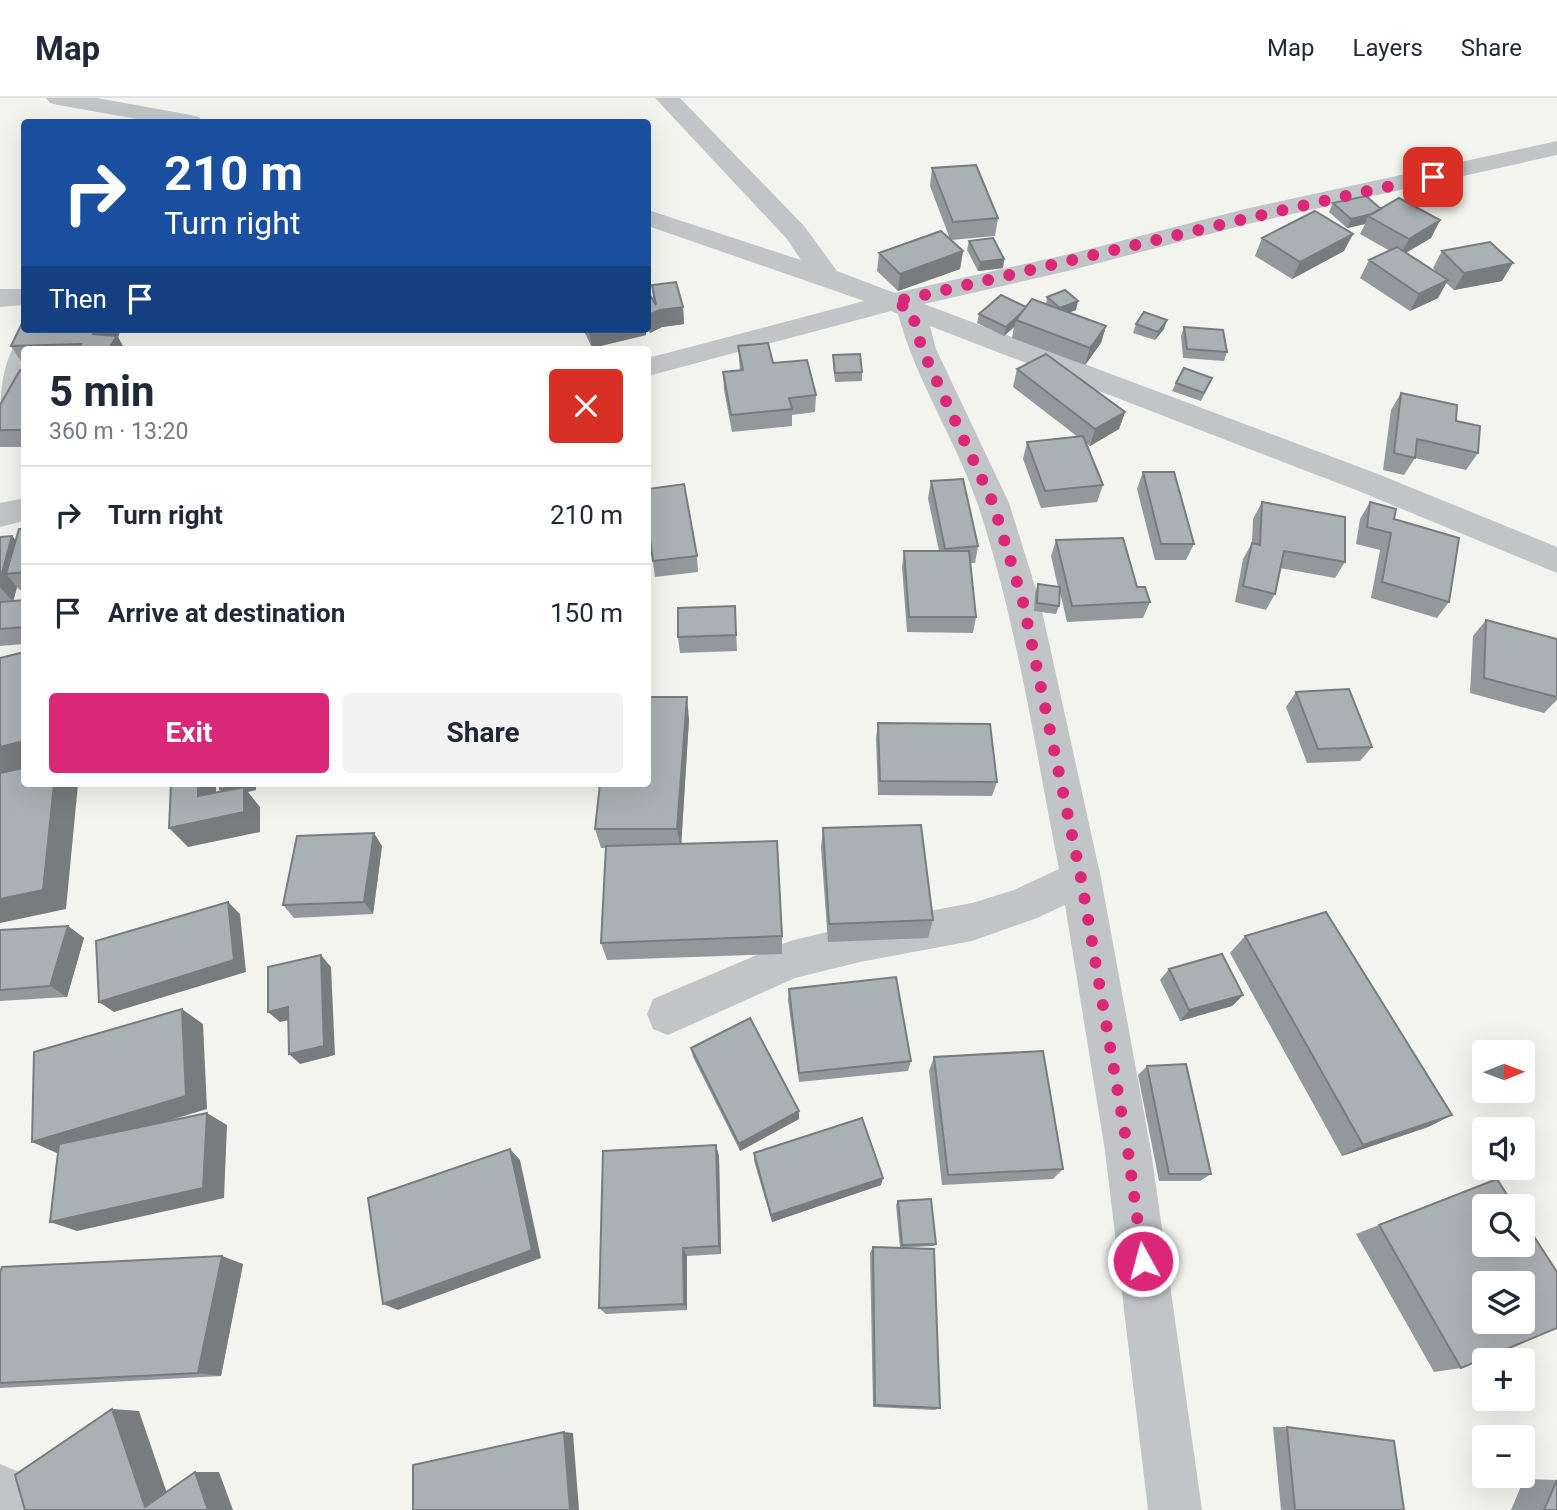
<!DOCTYPE html>
<html lang="en">
<head>
<meta charset="utf-8">
<style>
	:root { --surface:#fff; --page:#f2f2f3; --text:#1f2937; --muted:#747a83; --line:#e0e1e3; --accent:#db2777 }
	body { margin:0; font-family:Roboto,sans-serif; background:var(--page); color:var(--text); height:100vh; display:flex; flex-direction:column; font-size:26px; white-space:nowrap }
	* { box-sizing:border-box; margin:0 }
	p { font-size:23px; color:var(--muted) }
	.icon { flex:none; width:38px; height:38px; fill:none; stroke:currentColor; stroke-width:2; stroke-linecap:round; stroke-linejoin:round }
	.map { position:relative; flex:1; overflow:hidden }
	.panel { position:absolute; left:21px; top:248px; width:630px; height:441px; display:flex; flex-direction:column; background:var(--surface); border-radius:7px; box-shadow:0 7px 28px #0002 }
	.panel>* { flex:none }
	.guide { position:absolute; left:21px; top:21px; width:630px; height:214px; border-radius:7px; box-shadow:0 7px 28px #0002; background:#1a4fa0; color:#fff; overflow:hidden }
	.needle { width:46px; rotate:89deg }
	.tools { position:absolute; left:1472px; top:942px; display:grid; gap:14px }
	.tools a { display:grid; place-items:center; width:63px; height:63px; border-radius:7px; background:var(--surface); box-shadow:0 7px 28px #0002; font-size:35px }
	.pin { position:absolute; display:grid; place-items:center; width:60px; height:60px; color:#fff; margin:-30px; border-radius:14px; box-shadow:0 4px 10px #0006 }
	.me { position:absolute; width:77px; margin:-38px; rotate:353deg; stroke-linejoin:round; filter:drop-shadow(0 0 5px #0008) }
	.turn { display:flex; align-items:center; gap:24px; height:147px; padding:0 28px; font-size:32px }
	.turn .icon { width:91px; height:91px; stroke-width:2.5 }
	.turn b { display:block; font-size:49px; line-height:60px }
	.then { display:flex; align-items:center; height:66px; padding:0 28px; background:#0003; gap:14px; font-size:26px }
	.round { display:grid; place-items:center; flex:none; width:74px; height:74px; border-radius:7px; background:var(--page) }
	.headline { display:flex; align-items:center; justify-content:space-between; height:119px; padding:0 28px }
	h1 { font-size:42px; font-weight:700; line-height:52px }
	.primary-button { display:flex; gap:14px; margin-top:auto; padding:14px 28px }
	.primary-button a { flex:1; height:80px; border-radius:7px; background:var(--accent); color:#fff; font-size:28px; font-weight:700; line-height:80px; text-align:center }
	.primary-button a+a { background:var(--page); color:var(--text) }
	ul { padding:0; list-style:none }
	li { display:flex; align-items:center; gap:21px; height:98px; padding:0 28px; border-top:2px solid var(--line) }
	li div { flex:1 }
	li b { display:block; font-size:26px }
	li em { font-style:normal }
	header { display:flex; align-items:center; gap:42px; box-sizing:border-box; height:98px; padding:0 35px; background:var(--surface); border-bottom:2px solid var(--line) }
	header strong { font-size:33px }
	nav { display:flex; gap:38px; margin-inline-start:auto; font-size:24px }
	.map>svg:first-child { display:block }
	.lines { fill:none; stroke-linecap:round; stroke-linejoin:round }
	.minor { fill:#c1c5c8; fill-rule:evenodd }
	.wall { fill:#92989c }
	.shaded-wall { fill:#777c7f }
	.building { fill:#aab1b5; stroke:#777c7f; stroke-width:2; fill-rule:evenodd }
	.route { stroke:#db2777; stroke-width:12; stroke-dasharray:0 21.6 }
</style>
</head>
<body>
<header>
<strong>Map</strong>
<nav><a>Map</a><a>Layers</a><a>Share</a></nav>
</header>
<div class="map">
<svg width="1557" height="1412" viewBox="0 0 1557 1412">
	<rect width="100%" height="100%" fill="#f4f4ef"/>
	<g class="lines">
		<path class="minor" d="M46 0H97L191 17 199 19 203 24H154L58 7 50 5Z
			M655 0H680L805 129 837 173 895 195 1070 156 1245 111 1557 43V57L1248 126 1072 172 924 206 1378 376 1557 449V475L1356 392 930 228 936 251 1009 405 1040 504 1101 780 1151 1053 1202 1412H1148L1105 1053 1065 807 1037 820 972 843 860 864 795 880 668 937 653 931 647 916 653 901 790 843 860 826 972 805 1014 792 1059 771C1035 650 1017 525 978 407 956 342 916 283 898 216L891 213 648 278V260L864 203 648 128V112L801 162 787 141Z
			M0 191H24V207L0 209Z
			M24 246 34 248 37 252H24V302L14 330 0 332C0 304 0 274 14 248Z
			M24 400V423L0 429V405Z
			M0 1366 19 1374 32 1412H0Z"/>
	</g>
	<path class="wall" d="M932 70 998 120 995 138 951 142 963 153 960 171 898 193 877 173 879 155 950 141 930 88Z
		M1333 105 1381 111 1440 122 1431 140 1406 155 1437 175 1433 170 1442 153 1502 183 1454 192 1446 185 1438 200 1410 213 1360 180 1369 162 1390 153 1360 136 1365 126 1347 130 1329 114Z
		M1353 136 1344 153 1292 181 1255 158 1262 140Z
		M969 143 1004 161 1003 170 978 173 967 152Z
		M652 187 683 209 684 226 662 229 650 235 647 231 648 194 653 203Z
		M1047 199 1076 212 1069 214 1106 228 1101 245 1085 267 1012 240 1014 229 1004 238 977 225 979 216 1046 206Z
		M1136 226 1164 231 1155 242 1133 235Z
		M1184 229 1227 254 1224 263 1183 260 1181 238Z
		M24 231H121L118 239 125 252H24V268L11 248Z
		M583 231H646V237L592 250Z
		M738 248 773 265 816 297 815 314 792 317V328L732 334 724 292 723 274 740 273Z
		M833 257 862 274V283L835 284 833 266Z
		M1017 271 1125 314 1119 331 1090 348 1086 345 1103 387 1097 404 1041 410 1023 361 1027 344 1078 339 1013 289Z
		M24 272V349H0V307Z
		M1212 280 1201 303 1172 293 1176 285Z
		M1401 295 1456 323 1478 355 1466 372 1415 360 1404 377 1383 372 1391 312Z
		M1143 374 1194 446 1186 462H1155L1137 391Z
		M931 383 978 448 975 465H970L976 519 973 535 907 534 902 469 904 453H939L928 400Z
		M1262 404 1345 464 1335 480 1280 470 1275 496 1266 512 1235 504 1243 461 1252 445 1253 421Z
		M1370 404 1449 504 1437 520 1371 500 1380 452 1356 446 1360 421Z
		M648 429 697 458 698 474 655 479Z
		M24 431V492H20L17 489 13 503 24 502V546L0 548V439L12 438 16 442Z
		M1056 442 1137 489 1150 504 1143 520 1067 524 1060 494 1059 508 1056 516 1034 513 1035 495 1038 486 1058 489 1051 458Z
		M735 508 737 553 680 555 678 539Z
		M1486 522 1557 541V602L1544 615 1470 595 1473 538Z
		M1296 594 1372 649 1360 663 1307 665 1286 609Z
		M689 621 681 746 782 838V856L607 862 601 845 606 750H601L595 731Z
		M878 625 997 684 992 698 878 697 876 640Z
		M823 730 933 822 928 840 828 844 821 750Z
		M382 748 373 816 294 820 283 807Z
		M68 828 84 840 67 899 0 903V832Z
		M1245 838 1452 1017 1428 1029 1342 1058 1230 855Z
		M1169 871 1243 897 1232 908 1180 923 1160 882Z
		M789 891 911 963 908 973 799 984 788 902Z
		M691 950 799 1021 740 1053 693 959Z
		M934 959 1063 1071 1053 1081 942 1087 929 973Z
		M1147 968 1211 1076 1200 1083H1159L1138 977Z
		M716 1047 719 1059 721 1156 687 1158V1212L606 1216 599 1210Z
		M754 1055 881 1087 772 1124 754 1063Z
		M1497 1081 1461 1270 1434 1274 1356 1136Z
		M898 1103 936 1146 934 1148 900 1150 896 1107Z
		M873 1149 940 1310 935 1312 873 1309 870 1155Z
		M243 1166 221 1278 0 1290V1175Z
		M1273 1329H1287L1404 1412H1281Z
		M1524 1381 1557 1382V1412H1511Z"/>
	<path class="shaded-wall" d="M1384 113 1368 118 1365 126 1347 130 1351 121Z
		M1440 122 1431 140 1400 158 1409 141Z
		M1353 136 1344 153 1292 181 1300 164Z
		M963 153 960 171 898 193 900 176Z
		M1004 161 1003 170 978 173 980 164Z
		M1513 165 1502 183 1454 192 1464 175Z
		M1448 182 1438 200 1410 213 1419 196Z
		M1078 203 1076 212 1058 219 1060 210Z
		M683 209 684 226 662 229 650 235 648 217 660 212Z
		M1027 210 1016 222 1014 229 1004 238 1006 229Z
		M1167 222 1164 231 1155 242 1158 234Z
		M1106 228 1101 245 1085 267 1090 250Z
		M95 231H121L118 239 125 252H102L93 236Z
		M597 231H646V237L592 250 589 233Z
		M1125 314 1119 331 1090 348 1095 331Z
		M12 438 24 452 6 476 17 489 13 504 0 489V482Z
		M687 599 689 621 681 751 677 731Z
		M24 643V670L0 677V649Z
		M54 686H78L66 811 0 825V801Z
		M198 686H216V719L198 698Z
		M244 686H256V692L248 694 260 709V734L188 749 169 730 226 698 220 691Z
		M374 735 382 748 373 816 364 804Z
		M228 804 240 816 246 874 114 914 99 904Z
		M68 828 84 840 67 899 50 888Z
		M321 857 331 869 335 957 300 966 289 956Z
		M1243 897 1232 908 1180 923 1189 912Z
		M288 909 299 920 280 924 268 914Z
		M182 911 203 926 207 1011 59 1056 32 1044Z
		M799 1013V1021L740 1053 739 1046Z
		M207 1015 227 1027 224 1100 77 1133 50 1124Z
		M1452 1017 1428 1029 1342 1058 1363 1047Z
		M716 1047 719 1059 721 1156 719 1148Z
		M510 1051 520 1062 541 1160 398 1212 383 1206Z
		M883 1080 881 1087 772 1124 771 1117Z
		M683 1150 687 1158V1212L684 1206Z
		M222 1158 243 1166 221 1278 198 1275Z
		M112 1311 139 1313 171 1407 145 1409Z
		M564 1334 573 1335 579 1412H570Z
		M195 1374H219L233 1412H208Z"/>
	<path class="building" d="M976 67 998 120 953 124 932 70Z
		M1366 98 1381 111 1372 116 1351 121 1333 105Z
		M1399 100 1440 122 1409 141 1368 118Z
		M1315 113 1353 136 1300 164 1262 140Z
		M941 133 963 153 900 176 879 155Z
		M993 140 1004 161 980 164 969 143Z
		M1490 144 1513 165 1464 175 1442 153Z
		M1397 149 1448 182 1419 196 1369 162Z
		M676 184 683 209 660 212 648 217V194L656 207 652 187Z
		M1065 192 1078 203 1060 210 1047 199Z
		M1001 197 1026 209 1021 215 1006 229 979 216Z
		M1032 201 1106 228 1090 250 1016 222Z
		M1144 214 1167 222 1158 234 1136 226Z
		M24 221V231H95L93 236 117 238 108 252H77L81 246 11 248Z
		M1184 229 1223 232 1227 254 1187 251Z
		M768 245 773 265 807 262 816 297 789 300 792 311 731 317 723 274 743 272 738 248Z
		M860 256 862 274 835 275 833 257Z
		M1046 256 1125 314 1095 331 1017 271Z
		M1184 270 1212 280 1204 295 1176 285Z
		M20 272H24V332H0V307Z
		M1401 295 1457 307 1456 323 1480 328 1478 355 1417 341 1415 360 1394 355Z
		M1083 338 1103 387 1045 393 1027 344Z
		M1143 374H1174L1194 446H1161Z
		M963 381 978 448 945 451 931 383Z
		M684 386 697 458 653 463 648 427V391Z
		M1262 404 1345 419V464L1284 453 1275 496 1243 488 1252 445 1260 447Z
		M1370 404 1396 411 1394 421 1459 440 1449 504 1382 484 1391 435 1367 429Z
		M19 431H24V474L6 476Z
		M12 438 0 482V439Z
		M1123 440 1137 489H1145L1150 504 1072 508 1056 442Z
		M904 453H969L976 519H909Z
		M1038 486 1060 489 1059 508 1037 505Z
		M24 502V529L0 531V504Z
		M735 508 736 537 678 539V510Z
		M1486 522 1557 541V599L1484 580Z
		M24 554V643L0 649V560Z
		M1349 591 1372 649 1318 651 1296 594Z
		M648 599H687L677 731H595L600 686H648Z
		M878 625 990 626 997 684 880 683Z
		M24 670V686H54L43 792 0 801V675Z
		M171 686H198V698L244 689V714L169 730Z
		M220 686H244L220 691Z
		M921 727 933 822 829 826 823 730Z
		M374 735 364 804 283 807 297 738Z
		M777 743 782 838 601 845 606 748Z
		M228 804 234 862 99 904 96 843Z
		M1326 814 1452 1017 1363 1047 1245 838Z
		M68 828 50 888 0 892V832Z
		M1222 856 1243 897 1189 912 1169 871Z
		M321 857 324 948 289 956 288 909 268 914V869Z
		M896 879 911 963 799 975 789 891Z
		M182 911 186 998 32 1044 34 954Z
		M750 920 799 1013 739 1046 691 950Z
		M1043 953 1063 1071 948 1077 934 959Z
		M1186 966 1211 1076H1169L1147 968Z
		M207 1015 203 1090 50 1124 59 1046Z
		M862 1020 883 1080 771 1117 754 1055Z
		M716 1047 719 1148 683 1150 684 1206 599 1210 603 1053Z
		M510 1051 532 1152 383 1206 368 1100Z
		M1497 1081 1514 1108H1484V1146H1522V1120L1557 1174V1230L1461 1270 1379 1127ZM1484 1185H1522V1223H1484Z
		M931 1101 936 1146 902 1147 898 1103Z
		M873 1149 934 1151 940 1310 875 1307Z
		M222 1158 198 1275 0 1285V1175L2 1169Z
		M112 1311 145 1409 195 1374 208 1412H25L15 1377Z
		M1287 1329 1394 1343 1404 1412H1295Z
		M564 1334 570 1412H413V1367Z
		M1557 1382V1412H1544Z"/>
	<g class="lines">
		<path class="route" d="M1143 1163 1128 1053 1081 780 1023 504 993 405 922 251 911 211 893 204C1073 163 1252 117 1433 79"/>
	</g>
</svg>
<div class="tools">
<a><svg class="needle" viewBox="-14 -14 28 28"><path d="M0-13l5 13h-10z" fill="#e53935"/><path d="M0 13l5-13h-10z" fill="#747a83"/></svg></a>
<a><svg class="icon" aria-label="sound" viewBox="0 0 24 24"><path d="M4 9h4l5-4v14l-5-4H4zM17 9q2 3 0 6"/></svg></a>
<a><svg class="icon" aria-label="search" viewBox="0 0 24 24"><circle cx="10" cy="10" r="6"/><path d="M15 15l6 6"/></svg></a>
<a><svg class="icon" aria-label="layers" viewBox="0 0 24 24"><path d="M12 4l9 5-9 5-9-5zM3 14l9 5 9-5"/></svg></a>
<a>+</a>
<a>−</a>
</div>
<div class="pin" style="left:1433px;top:79px;background:#d93025"><svg class="icon" aria-label="arrive" viewBox="0 0 24 24"><path d="M6 21V4h12l-3 4 3 4H6"/></svg></div>
<svg class="me" style="left:1143px;top:1163px" viewBox="-20 -20 40 40"><circle r="17" fill="#db2777" stroke="#fff" stroke-width="3"/><path d="M0-11L8 9 0 5-8 9z" fill="#fff"/></svg>
<div class="guide">
<div class="turn"><svg class="icon" aria-label="right" viewBox="0 0 24 24"><path d="M7 20v-9h11M14 6l5 5-5 5"/></svg><div><b>210 m</b>Turn right</div></div>
<div class="then">Then<svg class="icon" aria-label="arrive" viewBox="0 0 24 24"><path d="M6 21V4h12l-3 4 3 4H6"/></svg></div>
</div>
<section class="panel">
<div class="headline"><div><h1>5 min</h1><p>360 m · 13:20</p></div><a class="round" style="background:#d93025;color:#fff"><svg class="icon" aria-label="close" viewBox="0 0 24 24"><path d="M6 6l12 12M18 6L6 18"/></svg></a></div>
<ul>
<li><svg class="icon" aria-label="right" viewBox="0 0 24 24"><path d="M7 20v-9h11M14 6l5 5-5 5"/></svg><div><b>Turn right</b></div><em>210 m</em></li>
<li><svg class="icon" aria-label="arrive" viewBox="0 0 24 24"><path d="M6 21V4h12l-3 4 3 4H6"/></svg><div><b>Arrive at destination</b></div><em>150 m</em></li>
</ul>
<div class="primary-button"><a>Exit</a><a>Share</a></div>
</section>
</div>
</body>
</html>
